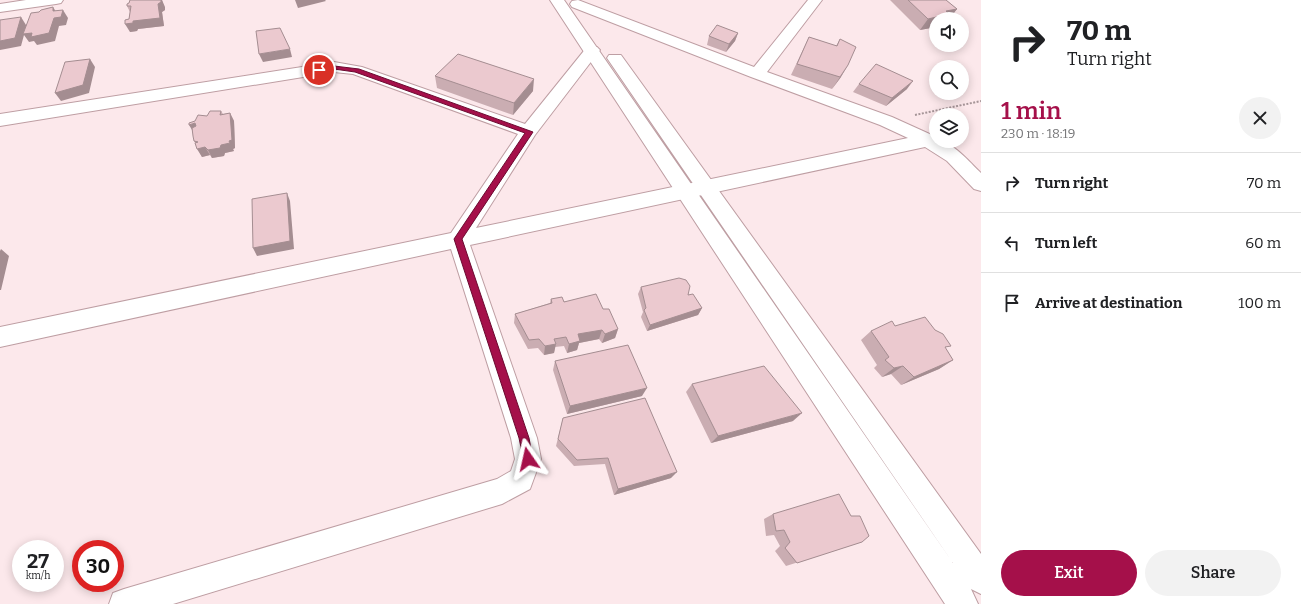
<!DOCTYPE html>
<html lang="en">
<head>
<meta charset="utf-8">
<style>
	:root { --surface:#fff; --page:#f2f2f2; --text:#202124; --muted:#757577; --line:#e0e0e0; --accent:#a5104a }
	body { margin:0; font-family:Bitter,serif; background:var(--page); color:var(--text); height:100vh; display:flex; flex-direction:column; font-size:15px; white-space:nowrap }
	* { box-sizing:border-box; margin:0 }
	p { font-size:13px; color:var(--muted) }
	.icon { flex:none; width:22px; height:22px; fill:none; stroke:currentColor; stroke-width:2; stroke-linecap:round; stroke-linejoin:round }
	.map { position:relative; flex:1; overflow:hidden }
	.drawer { display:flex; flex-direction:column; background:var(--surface); width:320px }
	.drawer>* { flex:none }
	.top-card { background:#fff; color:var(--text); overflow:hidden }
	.buttons { position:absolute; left:929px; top:12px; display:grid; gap:8px }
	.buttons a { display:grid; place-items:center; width:40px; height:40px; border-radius:50%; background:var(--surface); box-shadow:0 2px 10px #0003; font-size:20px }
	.speed { position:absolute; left:12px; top:540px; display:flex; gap:8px; font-size:20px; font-weight:700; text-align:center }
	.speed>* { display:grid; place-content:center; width:52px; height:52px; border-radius:50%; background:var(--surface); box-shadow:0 2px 10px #0003; line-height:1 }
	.speed small { font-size:10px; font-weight:400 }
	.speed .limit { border:6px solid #d22; background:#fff; color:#111 }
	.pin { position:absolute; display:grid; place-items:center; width:34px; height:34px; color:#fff; margin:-17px; border:2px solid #fff; border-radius:50%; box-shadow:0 1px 4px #0007 }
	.me { position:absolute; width:44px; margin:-22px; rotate:349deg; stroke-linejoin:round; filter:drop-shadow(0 0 3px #0008) }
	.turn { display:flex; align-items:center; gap:14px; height:84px; padding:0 20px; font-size:18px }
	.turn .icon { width:52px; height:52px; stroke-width:2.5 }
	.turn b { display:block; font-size:28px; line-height:34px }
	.round { display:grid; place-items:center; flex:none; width:42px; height:42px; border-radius:21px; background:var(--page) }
	.headline { display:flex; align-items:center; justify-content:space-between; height:68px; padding:0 20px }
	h1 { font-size:24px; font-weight:600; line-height:30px; color:var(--accent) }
	.action { display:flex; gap:8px; margin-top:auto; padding:8px 20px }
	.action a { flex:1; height:46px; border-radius:24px; background:var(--accent); color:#fff; font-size:16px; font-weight:600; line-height:46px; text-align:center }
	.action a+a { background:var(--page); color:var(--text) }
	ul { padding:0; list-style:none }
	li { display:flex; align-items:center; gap:12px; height:60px; padding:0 20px; border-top:1px solid var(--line) }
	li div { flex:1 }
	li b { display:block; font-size:15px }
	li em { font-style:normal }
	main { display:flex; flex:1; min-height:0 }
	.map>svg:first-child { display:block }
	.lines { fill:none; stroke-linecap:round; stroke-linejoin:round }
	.minor-casing { stroke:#be9ea3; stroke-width:2 }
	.tertiary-casing { stroke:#be9ea3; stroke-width:2 }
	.path { stroke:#a69598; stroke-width:2; stroke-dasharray:2 1.5; stroke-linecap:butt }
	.minor { fill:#fff; fill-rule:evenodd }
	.tertiary { fill:#fff; fill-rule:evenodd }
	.wall { fill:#caadb2 }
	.shaded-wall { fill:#a48d91 }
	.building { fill:#ebc9cf; stroke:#a48d91 }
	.route { fill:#a5104a; stroke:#6b0a30 }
</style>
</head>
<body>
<main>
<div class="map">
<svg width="981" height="604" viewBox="0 0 981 604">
	<rect width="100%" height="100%" fill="#fce8eb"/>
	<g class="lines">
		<g class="minor-casing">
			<path id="minor" d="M26 0H63L61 3 56 4 0 12V4Z
				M578 0 754 67 808 0H822L767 72 892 117 934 136 936 141C953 141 969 162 981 173V191L974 189 947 161 925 147 470 245 537 438 541 459 530 489 502 504 173 604H109L113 593 124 589 497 479 511 471 515 459 511 438 451 249 0 347V327L451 233 518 134 353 74 334 72 0 126V114L334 62 362 67 525 124 587 47H597L600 50 535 135 476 228 908 138 880 125 751 77 572 7 570 4 572 1Z"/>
		</g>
		<g class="tertiary-casing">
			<path id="tertiary" d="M550 0H564L953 563 607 58 609 55H621L981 554V594L971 589 978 604H945Z"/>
		</g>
		<path class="path" d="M915 115 981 101"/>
		<use href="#minor" class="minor"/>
		<use href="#tertiary" class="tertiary"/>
	</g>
	<path class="wall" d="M130 0H162L165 10 162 12 164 26 138 29 137 31 130 32 129 19 130 12 127 6 129 3Z
		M890 0H946L957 9 949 19H936V27L920 30Z
		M738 33 735 41 726 52 707 45 709 36Z
		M809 37 836 46 840 39 841 77 832 89 791 75Z
		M435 76 533 91 513 115 437 88Z
		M859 84 907 89 886 106 853 92Z
		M221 111 223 114 230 113 234 121 235 148 233 149 234 151 225 153 224 156 212 158 210 155 202 157 194 141 195 121 207 116Z
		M641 287 688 295 702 308 698 315 647 331 641 317 643 312 638 294Z
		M551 299 603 309 618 329 615 338 602 343 599 339 579 343 577 350 567 353 564 346 555 347 554 353 544 355 538 348 528 349 514 323 515 314 550 303Z
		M895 326 946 349 953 360 939 369 901 385 891 374 882 377 874 368 877 365 861 340 871 331Z
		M555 361 642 396 567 414 553 370Z
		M692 384 793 421 711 443 686 392Z
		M563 418 671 478 614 495 605 464 574 466 556 446Z
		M773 514 862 542 786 566 775 551 780 546 774 535 766 536 764 519Z"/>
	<path class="shaded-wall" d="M159 0H162L165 7V10L162 12 164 26 138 29 137 31 130 32 125 24 133 21 158 4Z
		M295 0H325L326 1 298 8Z
		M53 7 58 15 63 10 68 18 66 25 59 26 55 41 37 45 34 41 29 42 24 35 21 46 0 50V41L21 17 26 25 54 18 53 11Z
		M957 9 949 19H936V27L920 30 928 19 946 11Z
		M738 33 735 41 726 52 729 44Z
		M290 49 292 57 263 62 259 54Z
		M90 59 95 67 89 93 61 101 55 93Z
		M848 65 841 77 832 89Z
		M534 79 533 91 513 115 514 103Z
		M913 81 907 89 886 106 892 98Z
		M230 113 234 121 235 148 233 149 229 141Z
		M195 123 200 131 194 133 189 125Z
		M230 143 234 151 225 153 224 156 212 158 208 150 221 145Z
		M205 147 210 155 202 157 197 149Z
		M287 193 290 201 294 249 257 256 253 248Z
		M1 249 9 256 1 290H0V251Z
		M702 308 698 315 647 331 650 325Z
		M618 329 615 338 602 343 605 334Z
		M602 330 599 339 579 343 577 350 567 353 569 344 578 334Z
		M556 344 554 353 544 355 545 346Z
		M953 360 939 369 901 385 914 377Z
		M903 366 891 374 882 377 894 368Z
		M647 388 642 396 567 414 570 406Z
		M802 413 793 421 711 443 718 436Z
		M677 472 671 478 614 495 618 489Z"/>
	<path class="building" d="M130 0H161V2L158 4 160 18 133 21V23L125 24V20L129 19 131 6H127V4L129 3Z
		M908 0H946L957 9 946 11 949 14 928 19Z
		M53 7V11L63 10 61 17 54 18 49 33 31 37 32 33 23 34 31 13 39 12 41 10Z
		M21 17 15 38 0 41V20Z
		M717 25 738 33 729 44 709 36Z
		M280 28 290 49 259 54 256 31Z
		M809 37 837 46 840 39 856 47 848 65 840 77 797 64Z
		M458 54 534 79 514 103 435 76Z
		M90 59 83 85 55 93 65 62Z
		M876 64 913 81 892 98 859 84Z
		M210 111H221L220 115 230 113 232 140 229 141 230 143 221 145 220 148 208 150 205 147 197 149 195 143 198 142 194 141 193 136 192 128 196 126 195 123 189 125V123L195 121 198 115 207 116Z
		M287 193 290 241 253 248 252 199Z
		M679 278 686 280 690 286 688 295 693 294 702 308 650 325 644 310 646 308 641 287Z
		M596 294 603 309H609L618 329 605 334 602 330 578 334 580 341 569 344 566 337 554 339 556 344 545 346 539 339 529 340 515 314 552 303 551 299 562 297 564 302Z
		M925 317 935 330 943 334 951 346 945 347 953 360 914 377 903 366 894 368 885 360 889 357 871 331 892 321 895 326Z
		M628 345 647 388 570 406 555 361Z
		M764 366 802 413 718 436 692 384Z
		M645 398 677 472 618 489 608 458 577 460 558 439 563 418Z
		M839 494 851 516H860L869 536 862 542 797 563 785 548 790 542 784 530 776 531 773 514Z"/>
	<path class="route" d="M334 66 359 69 533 132 462 239 529 438 533 459 532 462 528 464 524 462 519 438 454 239 525 133 355 72 334 69 319 72 316 70Z"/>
</svg>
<div class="buttons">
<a><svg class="icon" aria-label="sound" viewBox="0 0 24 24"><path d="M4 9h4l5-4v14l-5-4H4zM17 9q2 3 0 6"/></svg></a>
<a><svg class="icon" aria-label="search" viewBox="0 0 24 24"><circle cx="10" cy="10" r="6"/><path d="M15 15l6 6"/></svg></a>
<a><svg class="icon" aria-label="layers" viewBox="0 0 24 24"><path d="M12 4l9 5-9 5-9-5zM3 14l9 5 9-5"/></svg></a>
</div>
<div class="speed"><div>27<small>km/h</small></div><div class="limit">30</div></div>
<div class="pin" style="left:319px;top:70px;background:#d93025"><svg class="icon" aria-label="arrive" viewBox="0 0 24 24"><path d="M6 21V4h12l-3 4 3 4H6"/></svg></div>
<svg class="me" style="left:528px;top:459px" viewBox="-20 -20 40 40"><path d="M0-17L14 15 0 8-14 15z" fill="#a5104a" stroke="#fff" stroke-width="4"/></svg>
</div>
<section class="drawer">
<div class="top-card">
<div class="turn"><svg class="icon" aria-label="right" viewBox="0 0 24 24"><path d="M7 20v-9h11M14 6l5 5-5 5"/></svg><div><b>70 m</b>Turn right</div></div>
</div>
<div class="headline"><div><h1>1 min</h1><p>230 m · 18:19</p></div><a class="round"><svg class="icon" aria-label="close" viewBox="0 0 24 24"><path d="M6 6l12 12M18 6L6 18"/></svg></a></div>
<ul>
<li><svg class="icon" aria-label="right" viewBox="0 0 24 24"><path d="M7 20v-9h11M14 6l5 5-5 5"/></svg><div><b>Turn right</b></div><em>70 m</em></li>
<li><svg class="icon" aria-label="left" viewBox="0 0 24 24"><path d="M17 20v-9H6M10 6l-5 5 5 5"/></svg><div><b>Turn left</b></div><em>60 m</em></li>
<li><svg class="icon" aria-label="arrive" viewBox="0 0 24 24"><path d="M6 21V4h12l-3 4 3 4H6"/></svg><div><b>Arrive at destination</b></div><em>100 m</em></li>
</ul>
<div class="action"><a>Exit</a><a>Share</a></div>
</section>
</main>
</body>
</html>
